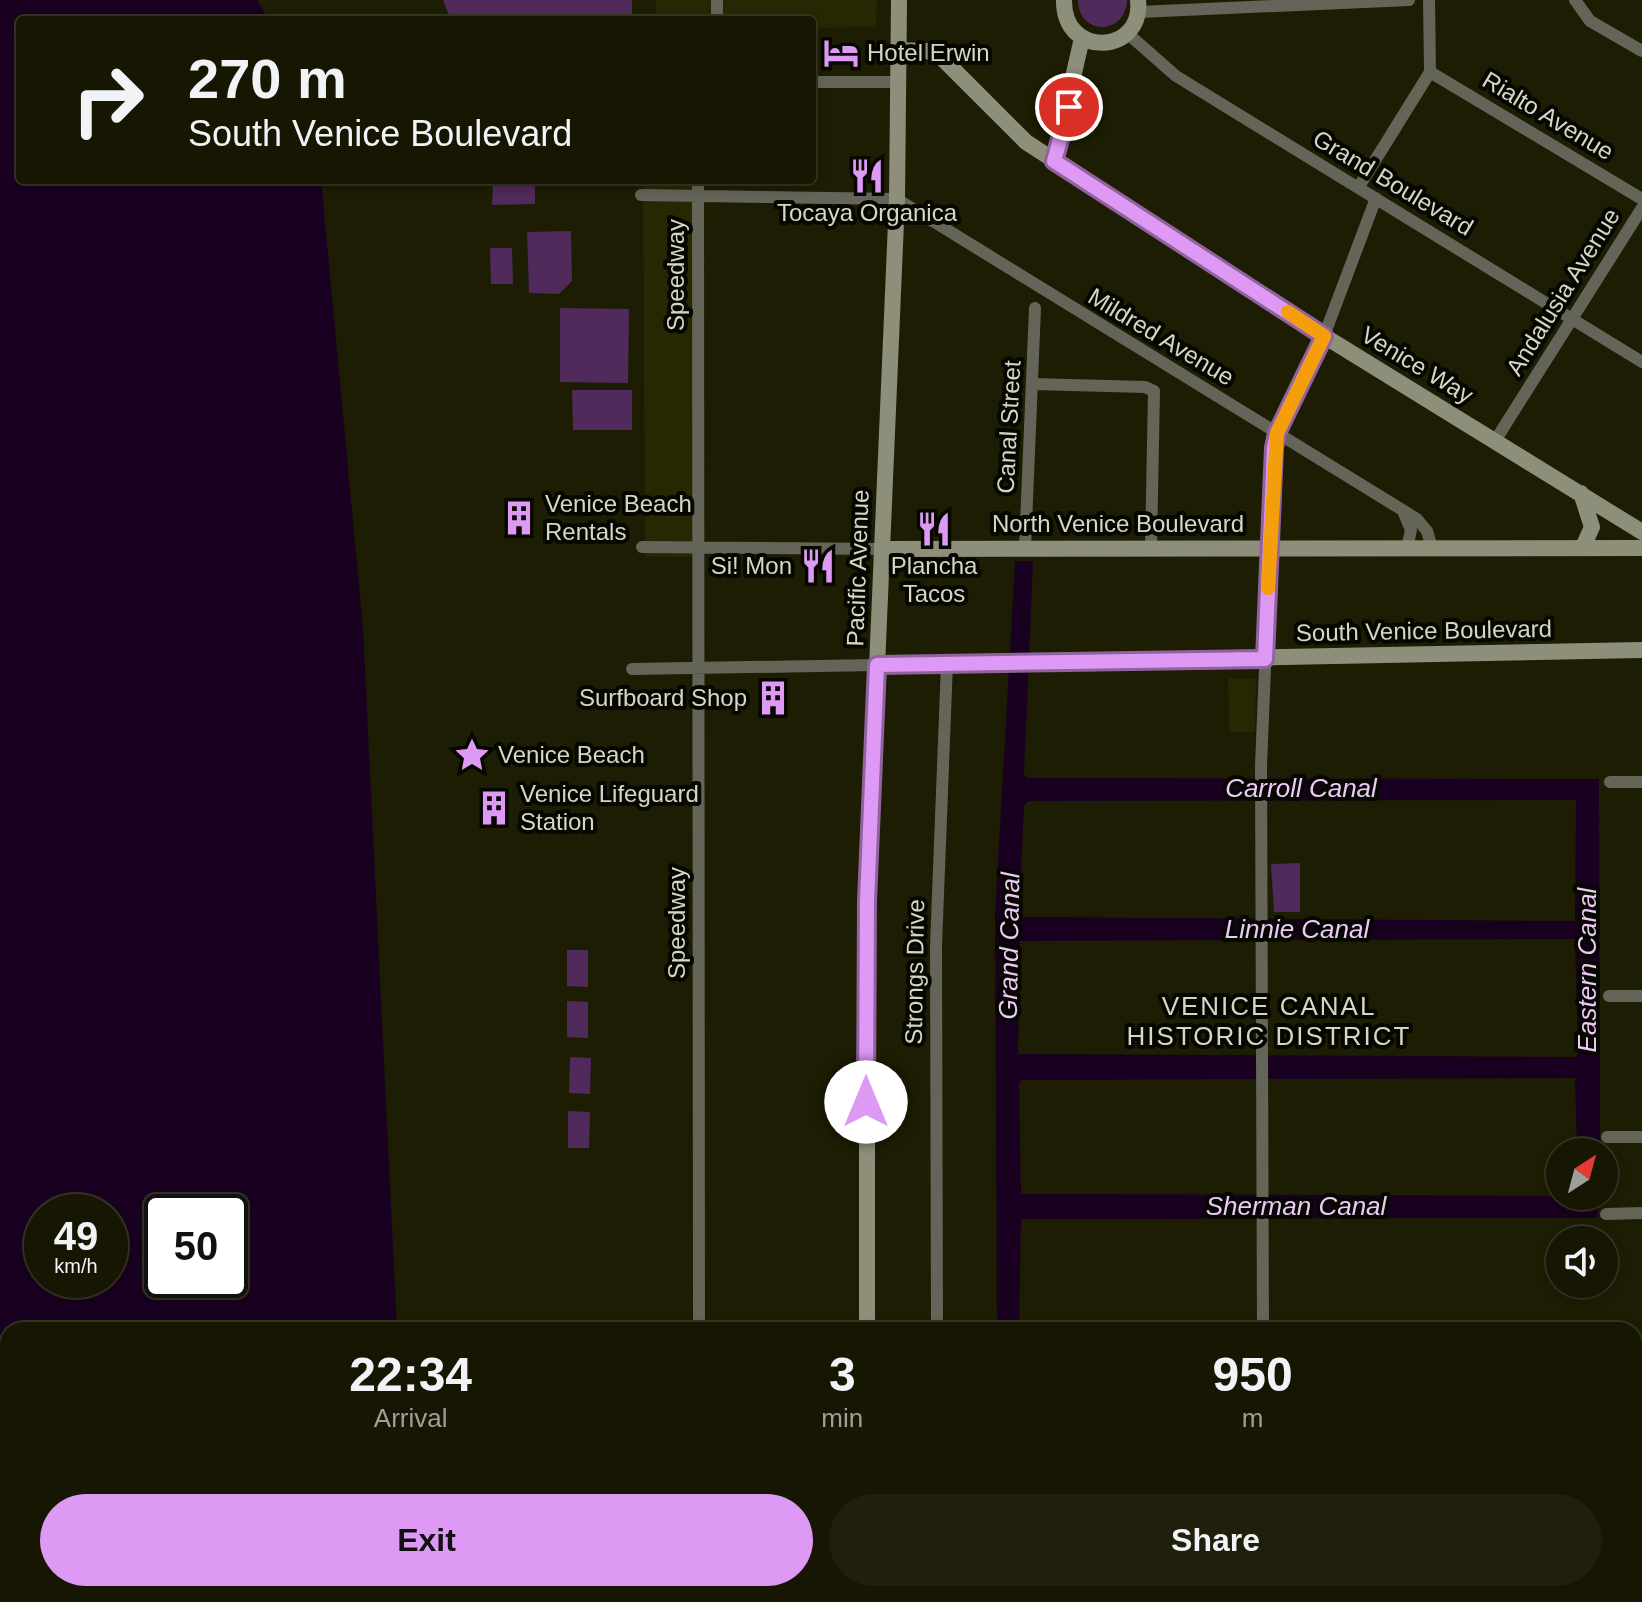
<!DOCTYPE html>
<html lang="en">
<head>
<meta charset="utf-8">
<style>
	:root { --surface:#161602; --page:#1f1f0c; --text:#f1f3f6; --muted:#9e9f99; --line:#353524; --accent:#dd99f3 }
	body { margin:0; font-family:Arial,sans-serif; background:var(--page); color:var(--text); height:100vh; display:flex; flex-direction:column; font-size:30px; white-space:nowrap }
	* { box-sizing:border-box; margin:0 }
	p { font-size:26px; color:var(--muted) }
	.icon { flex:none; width:44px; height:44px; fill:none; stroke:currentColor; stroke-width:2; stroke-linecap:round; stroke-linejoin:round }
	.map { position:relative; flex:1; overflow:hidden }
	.details { position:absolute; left:0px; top:1322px; width:1642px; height:280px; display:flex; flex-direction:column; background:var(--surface); border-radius:24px 24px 0 0; box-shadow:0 4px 12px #0003,0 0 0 2px var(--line) }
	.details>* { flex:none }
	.guide { position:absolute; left:16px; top:16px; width:800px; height:168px; border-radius:8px; box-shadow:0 4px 12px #0003,0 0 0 2px var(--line); background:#161602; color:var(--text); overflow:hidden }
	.needle { width:52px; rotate:36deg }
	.buttons { position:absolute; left:1546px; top:1138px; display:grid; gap:16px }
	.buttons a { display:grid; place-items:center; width:72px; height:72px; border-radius:50%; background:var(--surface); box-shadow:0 4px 12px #0003,0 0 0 2px var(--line); font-size:40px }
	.speed { position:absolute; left:24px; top:1194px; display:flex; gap:16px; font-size:40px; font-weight:700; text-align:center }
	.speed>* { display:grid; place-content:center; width:104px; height:104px; border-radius:50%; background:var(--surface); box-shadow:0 4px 12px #0003,0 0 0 2px var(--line); line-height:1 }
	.speed small { font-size:20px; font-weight:400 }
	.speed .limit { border:4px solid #111; border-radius:12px; background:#fff; color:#111 }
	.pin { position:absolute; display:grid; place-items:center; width:68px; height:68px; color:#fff; margin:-34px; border:4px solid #fff; border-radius:50%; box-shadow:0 2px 8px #0007 }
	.me { position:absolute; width:88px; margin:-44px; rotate:0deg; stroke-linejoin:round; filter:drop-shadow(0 0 6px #0008) }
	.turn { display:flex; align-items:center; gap:28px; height:168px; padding:0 40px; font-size:36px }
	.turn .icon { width:104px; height:104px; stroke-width:2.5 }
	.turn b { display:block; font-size:56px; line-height:68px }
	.eta { display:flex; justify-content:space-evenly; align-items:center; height:136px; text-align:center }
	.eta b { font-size:48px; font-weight:700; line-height:56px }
	.button { display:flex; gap:16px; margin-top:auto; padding:16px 40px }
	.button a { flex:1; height:92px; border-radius:48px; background:var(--accent); color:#111; font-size:32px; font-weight:700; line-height:92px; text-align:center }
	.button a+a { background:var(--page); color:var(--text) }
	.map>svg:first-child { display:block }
	.built { fill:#272703 }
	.green { fill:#4f2a5b }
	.water { fill:#190021; fill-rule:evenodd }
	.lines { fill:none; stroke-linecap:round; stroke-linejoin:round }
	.street { stroke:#646558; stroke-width:12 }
	.secondary { stroke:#8e8f7b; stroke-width:16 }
	.route-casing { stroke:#90639e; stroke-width:20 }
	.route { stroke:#dd99f3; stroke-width:14 }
	.slow { stroke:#f59e0b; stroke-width:14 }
	.labels { text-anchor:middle; stroke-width:8; stroke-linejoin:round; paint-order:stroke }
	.poi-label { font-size:24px; fill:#d6d6c6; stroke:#070701; text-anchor:start }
	.street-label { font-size:24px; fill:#d6d6c6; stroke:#070701 }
	.water-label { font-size:26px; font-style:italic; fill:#edc9f9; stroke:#070701 }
	.neighbourhood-label { font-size:26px; letter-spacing:2px; fill:#d6d6c6; stroke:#070701 }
</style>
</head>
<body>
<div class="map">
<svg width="1642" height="1602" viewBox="0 0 1642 1602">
	<rect width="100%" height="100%" fill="#1d1d03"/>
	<path class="built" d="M656 0H877L876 27 812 28V20H656Z
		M643 180H694L693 557H645Z
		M1228 678 1256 679 1255 732H1229Z"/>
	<path class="green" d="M443 0H632V20H451Z
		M1078 0H1127C1126 36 1078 36 1078 0Z
		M493 184H535V204L492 205Z
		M571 231 572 281 559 294 529 293 527 232Z
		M490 248H512L513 284H491Z
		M560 308 629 309 628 383 560 382Z
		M572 390H632V430H573Z
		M1300 863V912H1274L1271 864Z
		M567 950H588V987L567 986Z
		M567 1001 588 1002V1038L567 1037Z
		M570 1057 591 1058 590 1094 569 1093Z
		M568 1111 590 1112 589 1148H568Z"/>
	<path class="water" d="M0 0H257L269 20H20V180H321L363 628 397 1330H8V1594H398V1602H0ZM42 1212H110V1280H42ZM162 1212H230V1280H162Z
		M1015 561H1033L1024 775 1027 778 1599 779 1600 1152H1577L1575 1078 1022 1080 1019 1083 1021 1194 1600 1196 1597 1218 1021 1219 1019 1330H997L995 916ZM1576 800 1575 921 1022 917 1019 913 1024 806 1028 801ZM1575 939 1578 1054 1575 1057 1018 1054 1020 941Z"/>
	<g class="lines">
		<path class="street" d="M717 0V20
			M1575 0 1590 21 1642 51
			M1139 12 1409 0
			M1127 33 1176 76 1642 362
			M1430 72 1642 199
			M812 82H897
			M698 180 699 1330
			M1358 188 1430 72 1429 0
			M641 195 897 199 1417 519 1427 531 1432 548
			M1033 384 1145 387 1154 391 1151 547
			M1495 441 1642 208
			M1403 511 1411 530 1407 548
			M642 547 884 549
			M1025 548 1035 308
			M632 669 877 665
			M1610 782H1642
			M1609 996H1642
			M1607 1137H1642
			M1606 1214 1642 1213
			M937 1330 936 946 947 663
			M1263 1330 1261 766 1274 448 1277 433 1324 336 1376 198
			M1634 1348H1642
			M1138 1594V1602
			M1416 1594V1602
			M1569 1594V1602
			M696 1602V1594
			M935 1602V1594
			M1262 1602V1594"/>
		<path class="secondary" d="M1064 0C1063 59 1144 55 1138 0
			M897 50 927 51 941 57 1026 142 1324 336 1642 532
			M1054 161 1082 38
			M1581 493 1592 527 1583 547
			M884 549 1642 548
			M877 665 1642 650
			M867 1330V901L897 199 899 0
			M867 1602V1594"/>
	</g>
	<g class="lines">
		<g class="route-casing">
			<path id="route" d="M866 1102 867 901 877 665 1265 659 1274 448 1277 433 1324 336 1054 161 1069 107"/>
		</g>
		<use href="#route" class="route"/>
		<path class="slow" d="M1268 588 1277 433 1324 336 1288 312"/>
	</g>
	<defs>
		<g id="hotel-bare" transform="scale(2.76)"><path d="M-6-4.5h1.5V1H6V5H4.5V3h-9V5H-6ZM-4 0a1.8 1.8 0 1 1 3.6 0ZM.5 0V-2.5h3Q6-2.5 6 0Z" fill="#dd99f3" stroke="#070701" stroke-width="2.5" paint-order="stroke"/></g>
		<g id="restaurant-bare" transform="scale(2.76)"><path d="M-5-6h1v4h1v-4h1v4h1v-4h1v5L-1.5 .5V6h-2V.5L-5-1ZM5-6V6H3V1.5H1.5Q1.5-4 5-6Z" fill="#dd99f3" stroke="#070701" stroke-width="2.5" paint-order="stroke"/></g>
		<g id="building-bare" transform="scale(2.76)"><path d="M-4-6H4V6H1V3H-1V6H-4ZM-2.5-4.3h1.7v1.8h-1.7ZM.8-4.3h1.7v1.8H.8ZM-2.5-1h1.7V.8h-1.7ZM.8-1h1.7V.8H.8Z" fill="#dd99f3" stroke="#070701" stroke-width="2.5" paint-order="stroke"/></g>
		<g id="sight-bare" transform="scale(2.76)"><path d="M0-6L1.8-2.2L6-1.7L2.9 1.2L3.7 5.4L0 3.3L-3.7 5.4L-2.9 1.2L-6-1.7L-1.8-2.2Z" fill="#dd99f3" stroke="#070701" stroke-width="2.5" paint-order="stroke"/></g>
	</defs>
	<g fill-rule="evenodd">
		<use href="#hotel-bare" x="841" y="53"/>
		<use href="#restaurant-bare" x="867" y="176"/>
		<use href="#building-bare" x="519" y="518"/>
		<use href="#restaurant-bare" x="934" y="529"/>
		<use href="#restaurant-bare" x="818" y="566"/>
		<use href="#building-bare" x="773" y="698"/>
		<use href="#sight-bare" x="472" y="755"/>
		<use href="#building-bare" x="494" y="808"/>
	</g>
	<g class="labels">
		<g class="poi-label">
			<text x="867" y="61">Hotel Erwin</text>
			<text x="867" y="221" text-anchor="middle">Tocaya Organica</text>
			<text x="545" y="512">Venice Beach<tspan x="545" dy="28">Rentals</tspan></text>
			<text x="792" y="574" text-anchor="end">Si! Mon</text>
			<text x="934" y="574" text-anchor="middle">Plancha<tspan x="934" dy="28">Tacos</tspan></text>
			<text x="747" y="706" text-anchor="end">Surfboard Shop</text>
			<text x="498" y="763">Venice Beach</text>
			<text x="520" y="802">Venice Lifeguard<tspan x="520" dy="28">Station</tspan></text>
		</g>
		<g class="street-label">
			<text transform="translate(1548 116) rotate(31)" y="8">Rialto Avenue</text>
			<text transform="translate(1393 183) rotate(31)" y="8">Grand Boulevard</text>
			<text transform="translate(676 275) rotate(-90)" y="8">Speedway</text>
			<text transform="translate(1563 292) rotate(-58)" y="8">Andalusia Avenue</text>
			<text transform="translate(1161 337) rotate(31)" y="8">Mildred Avenue</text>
			<text transform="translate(1417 365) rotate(31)" y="8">Venice Way</text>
			<text transform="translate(1009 427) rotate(-87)" y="8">Canal Street</text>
			<text x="1118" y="532">North Venice Boulevard</text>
			<text transform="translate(858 568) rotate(-88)" y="8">Pacific Avenue</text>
			<text transform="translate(1424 631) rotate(-1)" y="8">South Venice Boulevard</text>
			<text transform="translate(677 923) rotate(-90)" y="8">Speedway</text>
			<text transform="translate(915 972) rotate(-89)" y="8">Strongs Drive</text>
		</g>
		<g class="water-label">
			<text x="1301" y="797">Carroll Canal</text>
			<text x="1297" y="938">Linnie Canal</text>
			<text transform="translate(1009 946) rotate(-89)" y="9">Grand Canal</text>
			<text transform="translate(1587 970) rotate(-90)" y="9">Eastern Canal</text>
			<text x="1296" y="1215">Sherman Canal</text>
		</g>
		<g class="neighbourhood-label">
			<text x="1269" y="1015">VENICE CANAL<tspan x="1269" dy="30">HISTORIC DISTRICT</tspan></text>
		</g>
	</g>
</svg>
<div class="buttons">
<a><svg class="needle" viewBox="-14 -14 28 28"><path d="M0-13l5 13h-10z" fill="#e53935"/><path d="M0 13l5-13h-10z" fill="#9e9f99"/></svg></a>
<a><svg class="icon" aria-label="sound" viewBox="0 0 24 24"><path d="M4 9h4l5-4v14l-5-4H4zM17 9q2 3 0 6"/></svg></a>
</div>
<div class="speed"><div>49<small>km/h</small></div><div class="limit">50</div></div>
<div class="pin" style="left:1069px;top:107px;background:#d93025"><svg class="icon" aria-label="arrive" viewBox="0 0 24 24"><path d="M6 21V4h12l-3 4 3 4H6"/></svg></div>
<svg class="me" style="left:866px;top:1102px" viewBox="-20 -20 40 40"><circle r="19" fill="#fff"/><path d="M0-13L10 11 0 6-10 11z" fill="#dd99f3"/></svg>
<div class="guide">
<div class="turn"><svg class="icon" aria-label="right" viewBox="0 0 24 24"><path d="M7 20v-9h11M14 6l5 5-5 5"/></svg><div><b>270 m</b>South Venice Boulevard</div></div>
</div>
<section class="details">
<div class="eta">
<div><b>22:34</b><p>Arrival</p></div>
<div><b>3</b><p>min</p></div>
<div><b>950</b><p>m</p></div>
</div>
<div class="button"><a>Exit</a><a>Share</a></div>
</section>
</div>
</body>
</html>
